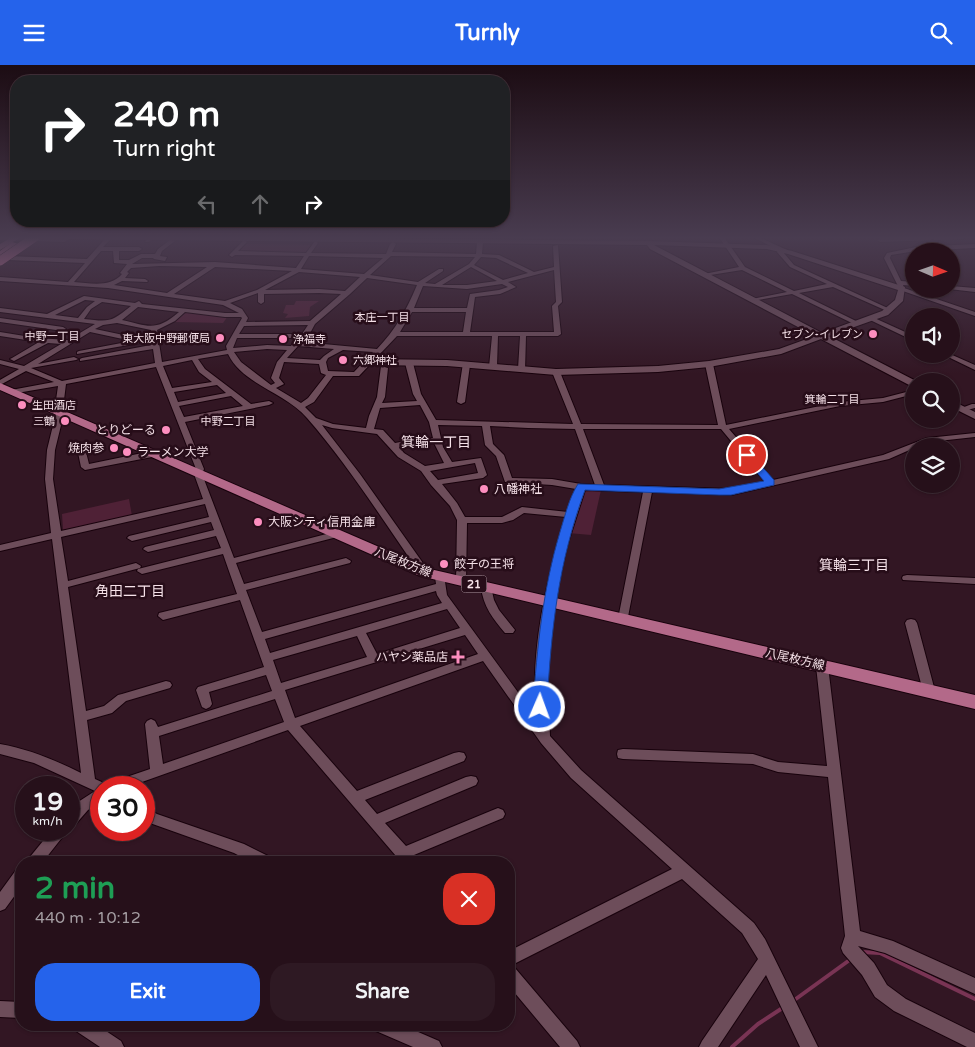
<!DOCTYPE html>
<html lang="en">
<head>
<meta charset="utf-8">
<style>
	:root { --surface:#26101a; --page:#2e1923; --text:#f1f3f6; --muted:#a49da2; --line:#423039; --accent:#2563eb }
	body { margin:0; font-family:"Varela Round","Noto Sans JP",sans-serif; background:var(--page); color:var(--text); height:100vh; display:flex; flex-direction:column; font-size:19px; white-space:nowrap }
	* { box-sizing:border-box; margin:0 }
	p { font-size:16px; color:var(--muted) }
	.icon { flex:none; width:28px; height:28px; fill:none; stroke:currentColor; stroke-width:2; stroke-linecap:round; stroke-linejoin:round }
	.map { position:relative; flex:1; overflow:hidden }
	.details { position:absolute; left:15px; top:791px; width:500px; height:175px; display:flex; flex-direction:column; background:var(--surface); border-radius:20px; box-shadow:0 1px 4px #0004,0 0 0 1px var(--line) }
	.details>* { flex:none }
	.hud { position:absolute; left:10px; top:10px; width:500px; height:152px; border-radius:20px; box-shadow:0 1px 4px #0004,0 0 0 1px var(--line); background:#202124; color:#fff; overflow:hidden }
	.needle { width:32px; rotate:92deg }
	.fabs { position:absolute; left:905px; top:178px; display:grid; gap:10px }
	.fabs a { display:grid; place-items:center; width:55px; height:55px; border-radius:50%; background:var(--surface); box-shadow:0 1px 4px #0004,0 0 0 1px var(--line); font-size:25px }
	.speed { position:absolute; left:15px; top:711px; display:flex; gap:10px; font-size:25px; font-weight:700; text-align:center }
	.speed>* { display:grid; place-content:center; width:65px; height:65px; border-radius:50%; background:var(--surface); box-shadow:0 1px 4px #0004,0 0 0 1px var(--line); line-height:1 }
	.speed small { font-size:12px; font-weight:400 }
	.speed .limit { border:8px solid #d22; background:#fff; color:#111 }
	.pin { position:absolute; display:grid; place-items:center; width:42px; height:42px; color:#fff; margin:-21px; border:2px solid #fff; border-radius:50%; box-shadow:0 1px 5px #0007 }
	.me { position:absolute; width:55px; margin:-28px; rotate:2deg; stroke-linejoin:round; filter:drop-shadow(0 0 4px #0008) }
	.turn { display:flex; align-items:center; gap:18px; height:105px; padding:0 20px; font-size:22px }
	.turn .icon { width:65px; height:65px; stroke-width:2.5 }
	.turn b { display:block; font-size:35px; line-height:42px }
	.lanes { display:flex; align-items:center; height:48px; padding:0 20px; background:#0003; justify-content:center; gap:25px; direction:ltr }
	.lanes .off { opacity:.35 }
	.round { display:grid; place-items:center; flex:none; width:52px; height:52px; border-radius:20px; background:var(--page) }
	.summary { display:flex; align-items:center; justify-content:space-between; height:85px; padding:0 20px }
	h1 { font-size:30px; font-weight:800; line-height:38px; color:#1e9e55 }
	.cta { display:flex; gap:10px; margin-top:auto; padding:10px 20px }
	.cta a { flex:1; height:58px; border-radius:20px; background:var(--accent); color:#fff; font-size:20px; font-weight:800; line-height:58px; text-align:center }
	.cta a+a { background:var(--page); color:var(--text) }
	header { display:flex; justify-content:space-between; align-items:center; height:65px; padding:0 20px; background:var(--accent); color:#fff; font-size:22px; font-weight:800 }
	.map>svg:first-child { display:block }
	.green { fill:#4f2136 }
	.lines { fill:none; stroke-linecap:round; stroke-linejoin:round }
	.stream { stroke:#793454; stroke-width:4 }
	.minor-casing { stroke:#18020c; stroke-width:2 }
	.tertiary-casing { stroke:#18020c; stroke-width:2 }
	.primary-casing { stroke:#18020c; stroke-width:2 }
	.trunk-casing { stroke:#18020c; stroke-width:2 }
	.motorway-casing { stroke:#18020c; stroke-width:2 }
	.minor { fill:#6d4d5a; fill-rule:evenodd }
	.tertiary { fill:#6d4d5a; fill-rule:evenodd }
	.primary { fill:#b36989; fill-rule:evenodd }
	.trunk { fill:#ca7298; fill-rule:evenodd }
	.motorway { fill:#e17ba8; fill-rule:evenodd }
	.rail { stroke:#ad969f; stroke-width:1 }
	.motorway-bridge-casing { stroke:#18020c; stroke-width:10; stroke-linecap:butt }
	.motorway-bridge { stroke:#e17ba8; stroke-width:9 }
	.route { fill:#2563eb; stroke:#184099 }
	.poi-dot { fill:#fd8ebf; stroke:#270d19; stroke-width:2 }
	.labels { text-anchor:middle; stroke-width:5; stroke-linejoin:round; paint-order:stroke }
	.far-neighbourhood-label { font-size:11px; fill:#f5e1e8; stroke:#270d19 }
	.far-poi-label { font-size:11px; fill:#f5e1e8; stroke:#270d19; text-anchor:end }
	.shield { fill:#270d19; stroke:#b7a1aa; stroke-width:1 }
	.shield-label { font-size:11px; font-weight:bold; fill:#f5e1e8 }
	.poi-label { font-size:12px; fill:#f5e1e8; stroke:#270d19; text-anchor:start }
	.street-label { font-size:12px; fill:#f5e1e8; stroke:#270d19 }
	.neighbourhood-label { font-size:14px; fill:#f5e1e8; stroke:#270d19 }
</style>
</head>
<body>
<header><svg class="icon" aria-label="menu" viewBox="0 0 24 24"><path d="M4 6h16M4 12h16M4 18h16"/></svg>Turnly<svg class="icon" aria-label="search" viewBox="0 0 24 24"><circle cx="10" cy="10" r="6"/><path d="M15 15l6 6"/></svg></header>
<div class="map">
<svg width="975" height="982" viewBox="0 0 975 982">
	<rect width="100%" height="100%" fill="#321623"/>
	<path class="green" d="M245 179H246L312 180 307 188 238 187Z
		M296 236H319L310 242 309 251 285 253 288 249 283 248 286 240H294Z
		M188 247 228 251 223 258 173 257 182 249Z
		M591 424 601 425 591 470 568 468 583 426Z
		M129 434 132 451 63 465 62 449Z"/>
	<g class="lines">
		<path class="stream" d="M862 887 880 888 975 934
			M793 936 851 894
			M732 982 758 959 784 942"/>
		<g class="minor-casing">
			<path id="minor" d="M148 172H154L149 177H145Z
				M719 172H724L745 202 794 226 827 219 790 202 777 187 778 185 753 172H759L787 185V187H783L794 200 892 245 887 246 833 222 799 228 858 257V259H854L792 229 752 236V234L787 227 742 205 704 211V209L739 202Z
				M924 172H966L963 174 880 177 877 175 880 173Z
				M105 174 110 175 103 182H139L142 184 139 186H119V195H129L141 189H155L158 184 170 175 175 176 162 186 160 191 167 192 165 196 154 194 153 193H142L132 199 215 197 296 203 304 191 235 190 232 192 229 190 244 175 247 177 238 186 306 188 315 176 318 178 311 188 386 189 390 179 393 177 396 179 392 187 476 189 477 177 480 175 483 177 482 189 499 190 534 207 554 202 553 181 558 180 562 237 558 241 561 269 558 271H526L525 306 518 304 520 271H498L497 302 493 304 489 302 492 271H397L359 311H333L314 337 305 342 316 353 333 359 366 363 369 351 377 332 381 301 388 303 385 332 382 338 417 336 413 329 405 298 409 296 413 298 421 329 436 355 573 359 552 307 556 305 560 307 581 359 718 360 705 299 709 297 713 299 726 360 840 337 883 333 914 325V329L883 337 840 341 729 364 773 415 883 390 927 373 975 368V372L929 377 919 381H914V383L889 394 731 430 652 427 627 557H619L618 554 643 427 585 425 567 481 553 544 547 608 550 671 581 705 754 858 765 874 818 982H800L766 910 718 982H699L702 976 758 894 742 868 682 814 510 901 515 903 577 976 580 982H560L509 921V886L672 804 571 713 541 678 483 596 300 661 357 726 454 688 459 687 464 688 466 692 464 696 365 735 377 749 466 712 471 711 476 712 478 716 476 720 385 758 406 781 493 745 498 743 503 745 505 749 503 753 414 790 419 798H402L288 665 128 722H108L109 718 150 704 145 659 147 656 151 654 155 656 158 662 272 626 266 610 209 627 212 639 210 642 206 644 202 642 196 625 198 622 264 602 240 535 163 555 158 551 159 548 237 529 223 489 142 509 137 506 138 504 221 483 216 471 148 487 143 484 145 482 214 465 211 457 132 476 127 473 129 471 209 452 205 439 61 472 68 516 136 498 141 501 140 503 68 522 86 646 104 641 118 630 122 629 166 616 170 617 172 620 170 623 126 636 112 648 87 655 95 714 106 719 107 722H101V736L88 745 74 761 69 763V748L78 737 95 726 34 698 0 689V679C29 684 55 695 81 708L52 474 0 486V480L51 468 45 414 47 385 56 348 52 346 55 342 58 321 11 329V325L54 317 26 306 0 320V315L19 304 0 299V295L24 301 61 279 48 278 14 296 10 294 12 293 39 277 0 271V267L37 273 68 275 95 259 0 247V243L47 249 84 231 135 238 139 236 142 239 225 248H239L223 240 108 223 0 216V212L68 217 85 198 7 195 4 193 7 191 87 194ZM101 186H113L114 198 127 199 120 208 122 209C110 223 90 218 74 217ZM309 191 383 193 364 209 301 204ZM391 191 475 192 469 199 435 219 425 218 443 206V204H439L418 217 370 210ZM481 192 496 193 528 208 503 215 474 200ZM159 201 207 202 167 228 114 220 122 216 147 217 148 216 145 214 125 213 129 208 127 207 131 203ZM215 202 292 206 257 225 225 236 174 229ZM471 202 497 216 467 220H442ZM554 205 556 237 552 241 554 267H470L475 232 500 229 516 222 508 217ZM299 207 360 212 345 226 319 224 265 225ZM367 213 417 220C406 246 396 264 377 284L302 277 308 272 315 259 350 229ZM502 219 508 222 499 225 470 229 467 243H414L423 221 467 224ZM258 228V237L261 239 264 237V229L319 228 341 229 310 256 246 257 248 253 242 244 230 238ZM85 235 95 236 87 242 78 253 55 250ZM102 237 131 241C111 257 110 257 84 254L91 244ZM138 242 179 247C156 267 148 261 122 255ZM185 247 225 252H241L242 253 226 281 227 285 162 297 157 265 175 256ZM412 247H466L463 267H400ZM117 258 151 265 152 276 95 264 103 260ZM308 260 302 269H239L244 261ZM90 267 132 276 79 286 77 287V289L140 278 151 280 82 293 80 294V296L153 284 155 298 62 316 31 303 76 295 78 294 74 292 38 299ZM237 273H298L291 281 267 280 233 283ZM298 281 334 284 324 291 320 295 287 293ZM267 284 287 285 277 297 271 313 275 318 271 320 241 297 234 287ZM343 285 373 287 354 307 328 306 326 297 328 293ZM228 289C243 320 285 327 307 353 349 401 384 457 421 510H429L430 508 360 409 322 360 332 363 377 369 398 392 421 406 431 420 450 441 457 455 456 517 457 519H465L466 517 467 458H502L513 455 524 448 566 452C546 517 530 584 536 652L447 530 444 510H436L435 512 436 519 262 567 246 525 350 498 351 496 346 493 244 519 236 498 341 471 343 469 338 466 234 493 202 409 204 404 185 357 269 340 273 338 269 336 251 339 205 304 198 294ZM192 295 199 307 212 317 172 323 163 301ZM284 297 319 299 321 308 326 310 308 333 301 338 276 323 284 319 279 313ZM156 302 196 404 194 409 203 434 61 466 53 414 55 385 64 348 61 346 63 343 66 319ZM217 320 226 328 178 337 174 327ZM231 331 243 341 184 352 179 341ZM420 340 429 357 433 373 411 375 395 378 383 365 374 364 380 343ZM438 360 482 361 485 380 496 391 505 417 552 420 576 424 568 447 522 442 502 452H465L457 438 442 419 483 413 487 410 481 393 452 397 443 382ZM490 361 528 363 575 364 595 420 581 419 552 414 512 413 504 390 493 379ZM583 364H721L765 417 731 424 604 420ZM434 378 444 398 425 401 404 388 399 382ZM475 398 478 408 438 415 430 406ZM436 526 437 530 442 538 270 588 265 574ZM447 544 460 563 377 589 366 568ZM465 570 478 589 295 653 285 625ZM357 571 367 592 281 618 273 595ZM275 634 284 657 163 699 159 671Z
				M975 179V183L916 186 891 190 890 193 901 216 914 217V221L903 220 904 223 975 247V251L900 225 884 193 887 188 916 182Z
				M951 221 975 223V227L949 224H951Z
				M870 251 914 271V276L868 254V252Z
				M0 253 63 262 66 264 63 266 0 257Z
				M942 289H950L975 300V305Z
				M463 298 470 300 465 337 461 339 457 337Z
				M972 339H975V343L963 346 959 344Z
				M81 380 85 383 89 399 152 386 156 389 152 392 85 405 81 402 77 383Z
				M907 510 975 513V519L903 515 902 513 903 511Z
				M486 519 491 522 494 535 499 545 515 565 513 568H505C493 554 483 541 481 522Z
				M911 554 915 555 917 558 935 626 933 629 929 630 925 629 923 626 905 558 907 555Z
				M822 597 826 598 828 601 860 866 893 876 975 913V929L885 888 858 881 874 898 887 920 906 934 975 968V982H967L894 946 875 932 862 910 843 888 841 883 845 871 828 712 778 707 753 699 623 694 618 693 617 689 618 685 623 684 753 689 778 697 827 701 816 601 818 598Z
				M144 742 157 749 244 779 272 793 274 798H253L234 788 147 757 144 755Z
				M52 765H68L42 798H25Z
				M21 803V822L5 844 0 846V827L16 805Z
				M0 936 21 937V953L0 952Z
				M73 960H97L121 976 124 982H100L76 966Z
				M373 960H402L439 976 442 982H413L376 966Z"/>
		</g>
		<g class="tertiary-casing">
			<path id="tertiary" d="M0 172H236L650 176 767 180 792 186 905 222 903 236 888 250 829 271 916 316H914V322L911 321 821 274 781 289 709 302 658 307 556 310 447 301 369 300 365 297 369 294 447 295 556 304 658 301 709 296 779 284 815 271 650 184 647 180 68 174 65 177 0 175ZM654 180 767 184 788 189 898 225 895 235 882 246 822 268Z
				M951 335 975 347V354L951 342Z"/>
		</g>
		<g class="primary-casing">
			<path id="primary" d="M0 318 430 504 975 630V644L420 511 0 325Z"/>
		</g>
		<g class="trunk-casing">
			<path id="trunk" d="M12 172H21L0 185V179Z"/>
		</g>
		<g class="motorway-casing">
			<path id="motorway" d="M12 177 19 179 0 192V186Z"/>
		</g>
		<use href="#minor" class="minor"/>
		<use href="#tertiary" class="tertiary"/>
		<use href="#primary" class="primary"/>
		<use href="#trunk" class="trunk"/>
		<use href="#motorway" class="motorway"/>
		<path class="rail" d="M0 191 23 176"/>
		<g class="motorway-bridge-casing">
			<path id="motorway-bridge" d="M0 196 35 172"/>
		</g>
		<use href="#motorway-bridge" class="motorway-bridge"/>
	</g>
	<linearGradient id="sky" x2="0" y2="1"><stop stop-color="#1c0c13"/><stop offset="0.56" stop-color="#493c50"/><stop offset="1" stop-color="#493c50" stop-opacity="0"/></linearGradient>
	<rect width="975" height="309" fill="url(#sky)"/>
	<path class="route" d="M747 387 750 388 774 415V420L731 430H719L585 425C558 498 551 565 547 642L545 646 540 647 535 646 533 642C537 582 543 524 560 467 565 451 569 433 578 419L719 424 764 416 742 390Z"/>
	<g class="poi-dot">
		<circle cx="873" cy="269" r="5"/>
		<circle cx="220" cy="273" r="5"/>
		<circle cx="283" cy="274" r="5"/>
		<circle cx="343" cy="295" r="5"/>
		<circle cx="22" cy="340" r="5"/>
		<circle cx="65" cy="356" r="5"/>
		<circle cx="166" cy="365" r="5"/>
		<circle cx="114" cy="383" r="5"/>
		<circle cx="127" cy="387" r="5"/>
		<circle cx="484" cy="424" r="5"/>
		<circle cx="258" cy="457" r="5"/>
		<circle cx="444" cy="499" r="5"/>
		<path d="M455.5 584.5h5v5h5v5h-5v5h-5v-5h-5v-5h5z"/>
	</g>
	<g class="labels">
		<g class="far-neighbourhood-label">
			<text x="382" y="256">本庄一丁目</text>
			<text x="52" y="275">中野一丁目</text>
			<text x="832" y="338">箕輪二丁目</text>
			<text x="228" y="360">中野二丁目</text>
		</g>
		<g class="far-poi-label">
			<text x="863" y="273">セブン-イレブン</text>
			<text x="210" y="277">東大阪中野郵便局</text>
			<text x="293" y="278" text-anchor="start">浄福寺</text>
			<text x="353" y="299" text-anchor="start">六郷神社</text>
			<text x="32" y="344" text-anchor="start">生田酒店</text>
			<text x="55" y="360">三鶴</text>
		</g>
		<rect class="shield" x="461.5" y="510.5" width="25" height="17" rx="4"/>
		<g class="shield-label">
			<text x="474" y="523">21</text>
		</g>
		<g class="poi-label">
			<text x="156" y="369" text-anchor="end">とりどーる</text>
			<text x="104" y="387" text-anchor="end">焼肉参</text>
			<text x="137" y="391">ラーメン大学</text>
			<text x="494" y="428">八幡神社</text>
			<text x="268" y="461">大阪シティ信用金庫</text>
			<text x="454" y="503">餃子の王将</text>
			<text x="448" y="596" text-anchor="end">ハヤシ薬品店</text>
		</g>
		<g class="street-label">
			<text transform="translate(403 497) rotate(22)" y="4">八尾枚方線</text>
			<text transform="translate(795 594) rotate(13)" y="4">八尾枚方線</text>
		</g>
		<g class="neighbourhood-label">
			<text x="436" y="382">箕輪一丁目</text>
			<text x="854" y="505">箕輪三丁目</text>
			<text x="130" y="531">角田二丁目</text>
		</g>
	</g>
</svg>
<div class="fabs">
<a><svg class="needle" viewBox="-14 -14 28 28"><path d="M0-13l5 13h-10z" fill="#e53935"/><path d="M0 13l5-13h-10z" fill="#a49da2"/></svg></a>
<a><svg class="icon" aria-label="sound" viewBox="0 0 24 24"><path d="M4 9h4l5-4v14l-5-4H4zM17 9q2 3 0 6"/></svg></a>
<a><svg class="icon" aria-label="search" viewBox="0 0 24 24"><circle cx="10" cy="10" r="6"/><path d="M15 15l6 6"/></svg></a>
<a><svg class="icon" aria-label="layers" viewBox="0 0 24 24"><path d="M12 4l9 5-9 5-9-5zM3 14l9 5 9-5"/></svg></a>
</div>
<div class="speed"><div>19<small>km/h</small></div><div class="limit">30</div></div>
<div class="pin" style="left:747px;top:390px;background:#d93025"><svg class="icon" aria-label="arrive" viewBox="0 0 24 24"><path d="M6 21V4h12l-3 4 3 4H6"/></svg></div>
<svg class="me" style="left:540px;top:642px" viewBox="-20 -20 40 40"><circle r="17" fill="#2563eb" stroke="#fff" stroke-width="3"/><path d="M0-11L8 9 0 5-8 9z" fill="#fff"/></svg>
<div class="hud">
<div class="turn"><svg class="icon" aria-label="right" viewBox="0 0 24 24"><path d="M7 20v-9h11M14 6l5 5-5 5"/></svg><div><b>240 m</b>Turn right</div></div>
<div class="lanes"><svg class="icon off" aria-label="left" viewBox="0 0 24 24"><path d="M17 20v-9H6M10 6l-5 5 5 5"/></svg><svg class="icon off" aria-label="ahead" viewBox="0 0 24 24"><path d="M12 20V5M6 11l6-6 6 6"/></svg><svg class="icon" aria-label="right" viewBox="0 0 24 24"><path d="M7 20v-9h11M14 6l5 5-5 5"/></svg></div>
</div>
<section class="details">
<div class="summary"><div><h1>2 min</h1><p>440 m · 10:12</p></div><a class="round" style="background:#d93025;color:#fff"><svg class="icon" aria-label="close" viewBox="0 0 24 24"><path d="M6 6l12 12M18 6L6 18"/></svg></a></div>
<div class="cta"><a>Exit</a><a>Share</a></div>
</section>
</div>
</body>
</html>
